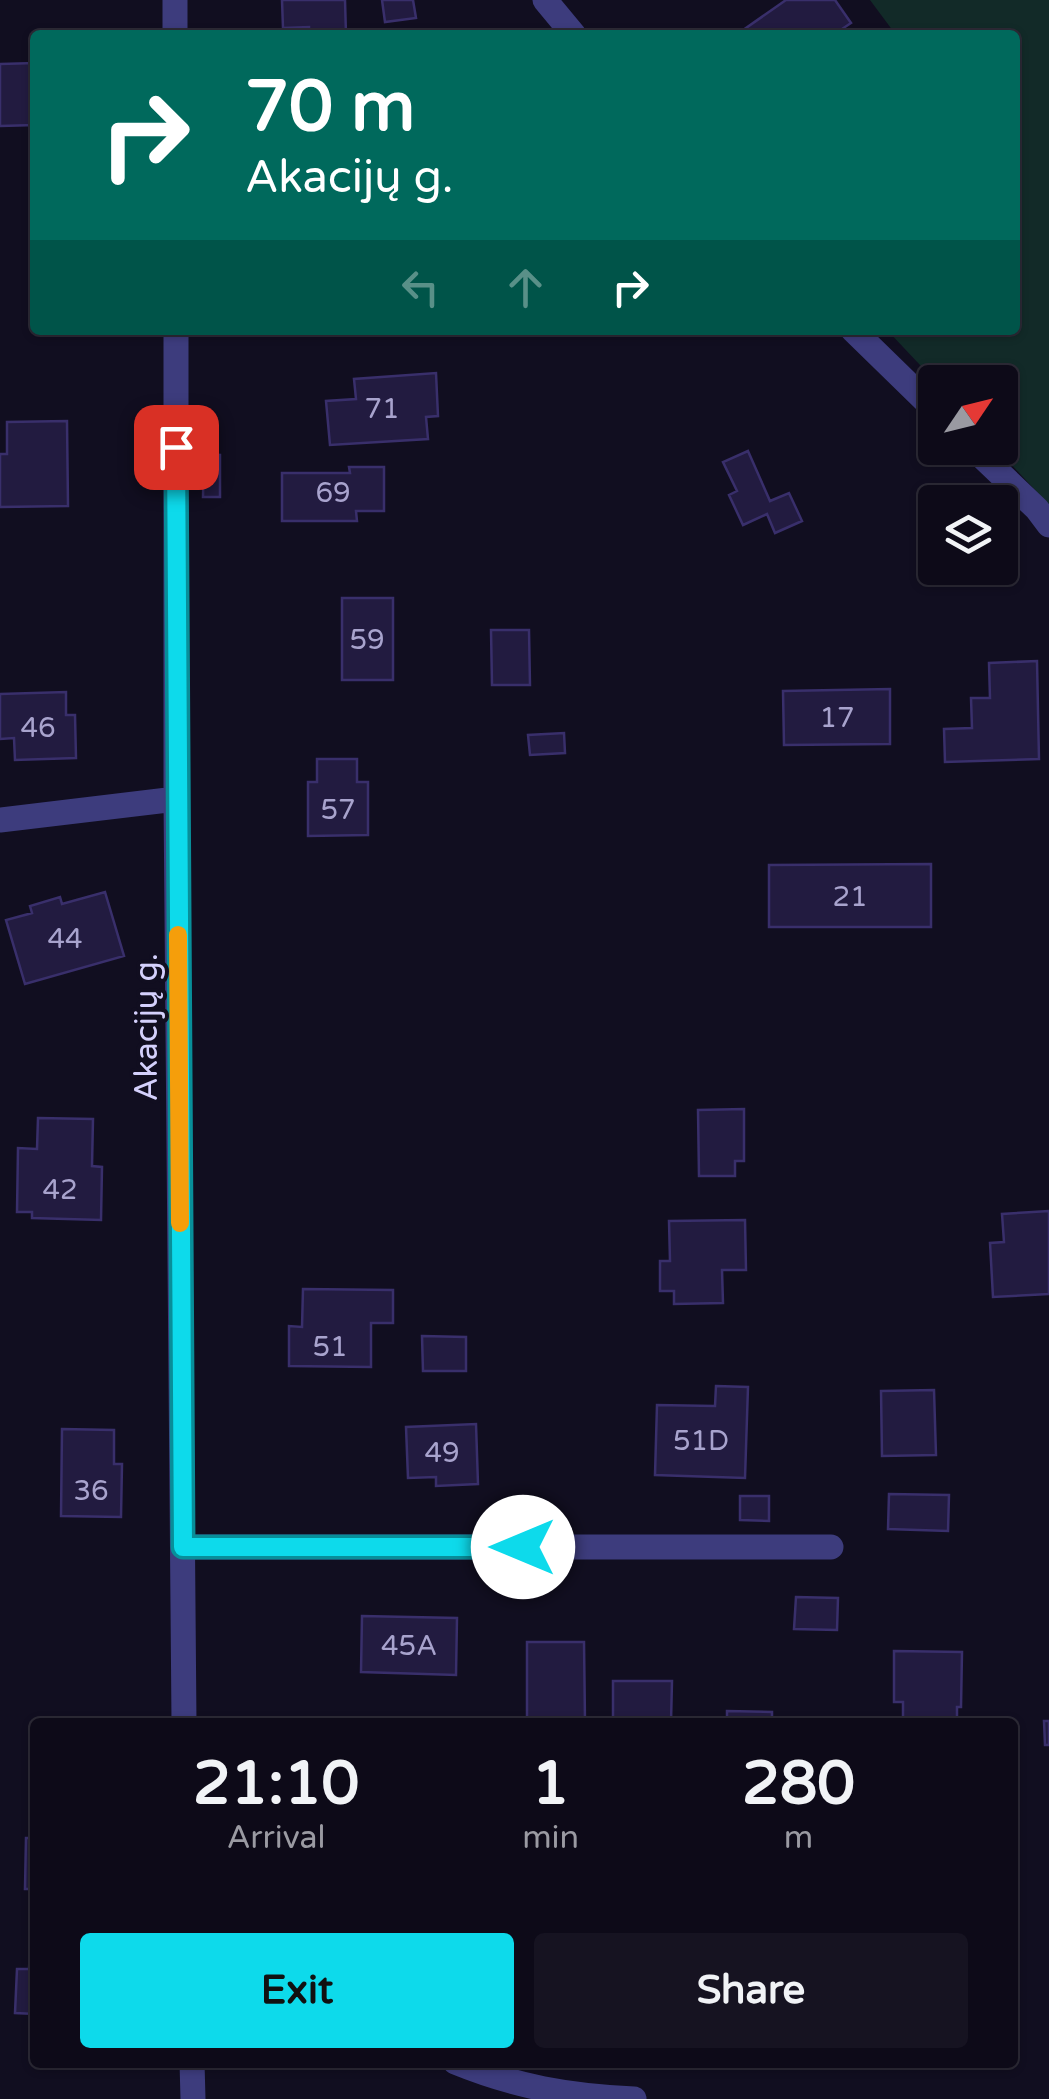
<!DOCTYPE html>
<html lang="en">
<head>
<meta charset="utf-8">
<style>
	:root { --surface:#0d0a18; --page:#161321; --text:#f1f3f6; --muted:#9a9aa2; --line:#2d2b37; --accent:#0ddaeb }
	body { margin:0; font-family:"Varela Round",sans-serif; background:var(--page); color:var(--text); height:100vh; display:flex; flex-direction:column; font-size:38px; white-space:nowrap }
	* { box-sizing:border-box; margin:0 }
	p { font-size:32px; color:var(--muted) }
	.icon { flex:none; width:55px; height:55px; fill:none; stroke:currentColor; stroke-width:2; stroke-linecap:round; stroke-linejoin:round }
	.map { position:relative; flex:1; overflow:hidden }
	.sheet { position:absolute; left:30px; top:1718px; width:988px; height:350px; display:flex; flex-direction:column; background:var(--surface); border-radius:10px; box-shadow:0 2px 8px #0004,0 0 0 2px var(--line) }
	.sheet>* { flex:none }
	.hud { position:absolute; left:30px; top:30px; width:990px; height:305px; border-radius:10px; box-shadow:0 2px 8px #0004,0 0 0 2px var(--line); background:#00695c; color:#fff; overflow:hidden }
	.needle { width:65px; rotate:55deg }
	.controls { position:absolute; left:918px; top:365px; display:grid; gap:20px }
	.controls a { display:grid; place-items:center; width:100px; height:100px; border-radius:10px; background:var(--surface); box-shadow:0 2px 8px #0004,0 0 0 2px var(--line); font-size:50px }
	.pin { position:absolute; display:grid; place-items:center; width:85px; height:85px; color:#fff; margin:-42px; border-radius:20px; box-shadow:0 5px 15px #0006 }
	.me { position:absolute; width:110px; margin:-55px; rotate:270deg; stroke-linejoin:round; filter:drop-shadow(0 0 8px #0008) }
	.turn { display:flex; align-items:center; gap:35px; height:210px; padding:0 50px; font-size:45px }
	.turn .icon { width:130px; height:130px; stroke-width:2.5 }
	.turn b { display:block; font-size:70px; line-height:85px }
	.lanes { display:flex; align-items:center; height:95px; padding:0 50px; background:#0003; justify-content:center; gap:50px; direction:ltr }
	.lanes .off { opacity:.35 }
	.eta { display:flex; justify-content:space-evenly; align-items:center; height:170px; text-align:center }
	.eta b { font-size:60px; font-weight:800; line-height:70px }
	.button { display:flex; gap:20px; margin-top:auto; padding:20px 50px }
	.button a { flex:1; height:115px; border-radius:10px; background:var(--accent); color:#111; font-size:40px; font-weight:800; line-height:115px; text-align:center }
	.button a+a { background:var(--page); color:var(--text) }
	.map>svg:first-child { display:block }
	.green { fill:#122a28 }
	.building { fill:#221b40; stroke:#392f6b; stroke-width:2.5 }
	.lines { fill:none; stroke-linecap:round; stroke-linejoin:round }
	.street { stroke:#3d3c7d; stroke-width:25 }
	.route-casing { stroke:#088e99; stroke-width:25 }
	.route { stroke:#0ddaeb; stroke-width:18 }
	.slow { stroke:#f59e0b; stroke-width:18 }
	.labels { text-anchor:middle; stroke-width:8; stroke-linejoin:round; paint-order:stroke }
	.number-label { font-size:28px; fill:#a8a3cd }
	.street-label { font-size:32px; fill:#d4d0fc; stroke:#110e20 }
</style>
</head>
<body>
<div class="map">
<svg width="1049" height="2099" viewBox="0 0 1049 2099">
	<rect width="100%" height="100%" fill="#110e20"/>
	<path class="green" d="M870 0H1049V505L996 448H1000V382H936L887 330H1015V35H896Z"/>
	<path class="building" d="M282 0H345L346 35H309V27L283 28Z
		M382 0H413L416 18 385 22Z
		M786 0H835L851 23 833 35H736Z
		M35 63V125L0 126V64Z
		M436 373 438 416 426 417 428 439 330 445 326 401 356 399 354 379Z
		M67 421 68 506 0 507V454H7V422Z
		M748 451 770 501 789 493 802 521 775 533 767 514 743 525 729 495 737 491 723 462Z
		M204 454 220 455V497H203Z
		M349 467H384V511H356L357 521H282V473H350Z
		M342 598H393V680H342Z
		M491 630H529L530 685H492Z
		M1037 661 1039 759 945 762 944 729 972 728 971 698H990L989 663Z
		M890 689V744L784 745 783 691Z
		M66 692V715H75L76 758 15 760 14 738 0 739V694Z
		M564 733 565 753 530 755 528 735Z
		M317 759H357V782H368V835L308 836V782H317Z
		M931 864V927H769V865Z
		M105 892 124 956 25 984 6 920 32 913 30 906 60 897 62 904Z
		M744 1109V1161H735V1176H699L698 1110Z
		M38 1118 93 1119 92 1166 102 1167 101 1220 32 1218V1212H17L18 1148 37 1149Z
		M1049 1211V1294L993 1297 990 1243 1004 1242 1002 1214Z
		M745 1220 746 1270H722L723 1303 674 1304V1291H660V1261H670L669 1221Z
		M303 1289 393 1290V1323H371V1367L289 1366V1326L302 1327Z
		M422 1336 466 1337V1371H423Z
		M716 1386 748 1387 745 1478 655 1475 657 1405 715 1406Z
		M934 1390 936 1455 882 1456 881 1391Z
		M476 1424 478 1484 436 1486V1477L408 1478 406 1427Z
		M62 1429 114 1430V1464H122L121 1517 61 1516Z
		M889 1494 949 1495 948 1531 888 1529Z
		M740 1496H769V1521L740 1520Z
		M796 1597 838 1598 837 1630 794 1629Z
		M362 1616 457 1618 456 1675 361 1672Z
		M527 1642H584L585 1722H527Z
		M894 1651 962 1652 961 1707H957V1722H903V1702H894Z
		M613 1681H672L671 1722H613Z
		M727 1711 772 1712V1722H727Z
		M1044 1721H1049V1745H1045Z
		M26 1838H35V1889H25Z
		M30 1948 35 1949V2014L15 2013 17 1969H29Z"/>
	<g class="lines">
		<path class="street" d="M175 0V35
			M545 0 574 35
			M176 330V799L184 1722
			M853 330 935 410
			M973 448 1037 509 1049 525
			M0 820 176 799
			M183 1547H831
			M192 2062 193 2099
			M455 2062C516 2087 569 2096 634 2099"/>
	</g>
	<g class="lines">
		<g class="route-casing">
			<path id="route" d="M176 447 183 1547H523"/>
		</g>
		<use href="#route" class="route"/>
		<path class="slow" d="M178 935 180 1223"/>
	</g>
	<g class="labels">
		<g class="number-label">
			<text x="382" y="418">71</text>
			<text x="333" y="502">69</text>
			<text x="367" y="649">59</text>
			<text x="837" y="727">17</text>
			<text x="38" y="737">46</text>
			<text x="338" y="819">57</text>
			<text x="850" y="906">21</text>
			<text x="65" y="948">44</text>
			<text x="60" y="1199">42</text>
			<text x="330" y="1356">51</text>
			<text x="701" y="1450">51D</text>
			<text x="442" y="1462">49</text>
			<text x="91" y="1500">36</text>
			<text x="409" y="1655">45A</text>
		</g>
		<g class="street-label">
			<text transform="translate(146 1027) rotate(-90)" y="11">Akacijų g.</text>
		</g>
	</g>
</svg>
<div class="controls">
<a><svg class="needle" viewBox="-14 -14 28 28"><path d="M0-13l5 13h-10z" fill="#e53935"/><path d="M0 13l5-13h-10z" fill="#9a9aa2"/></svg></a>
<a><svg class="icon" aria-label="layers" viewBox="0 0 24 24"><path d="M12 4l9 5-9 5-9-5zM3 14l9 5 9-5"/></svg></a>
</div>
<div class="pin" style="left:176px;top:447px;background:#d93025"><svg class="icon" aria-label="arrive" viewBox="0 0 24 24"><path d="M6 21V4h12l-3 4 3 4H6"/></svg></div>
<svg class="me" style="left:523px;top:1547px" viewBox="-20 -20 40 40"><circle r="19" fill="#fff"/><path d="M0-13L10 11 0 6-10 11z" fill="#0ddaeb"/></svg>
<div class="hud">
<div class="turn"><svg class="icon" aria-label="right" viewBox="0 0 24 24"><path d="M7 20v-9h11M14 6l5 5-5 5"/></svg><div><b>70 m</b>Akacijų g.</div></div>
<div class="lanes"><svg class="icon off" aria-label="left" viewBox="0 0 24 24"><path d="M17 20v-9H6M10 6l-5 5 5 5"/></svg><svg class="icon off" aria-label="ahead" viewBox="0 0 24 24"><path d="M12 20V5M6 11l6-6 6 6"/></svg><svg class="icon" aria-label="right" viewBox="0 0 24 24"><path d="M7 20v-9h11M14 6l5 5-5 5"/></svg></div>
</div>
<section class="sheet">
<div class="eta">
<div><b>21:10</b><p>Arrival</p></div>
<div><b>1</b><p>min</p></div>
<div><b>280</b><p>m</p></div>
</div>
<div class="button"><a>Exit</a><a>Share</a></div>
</section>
</div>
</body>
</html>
